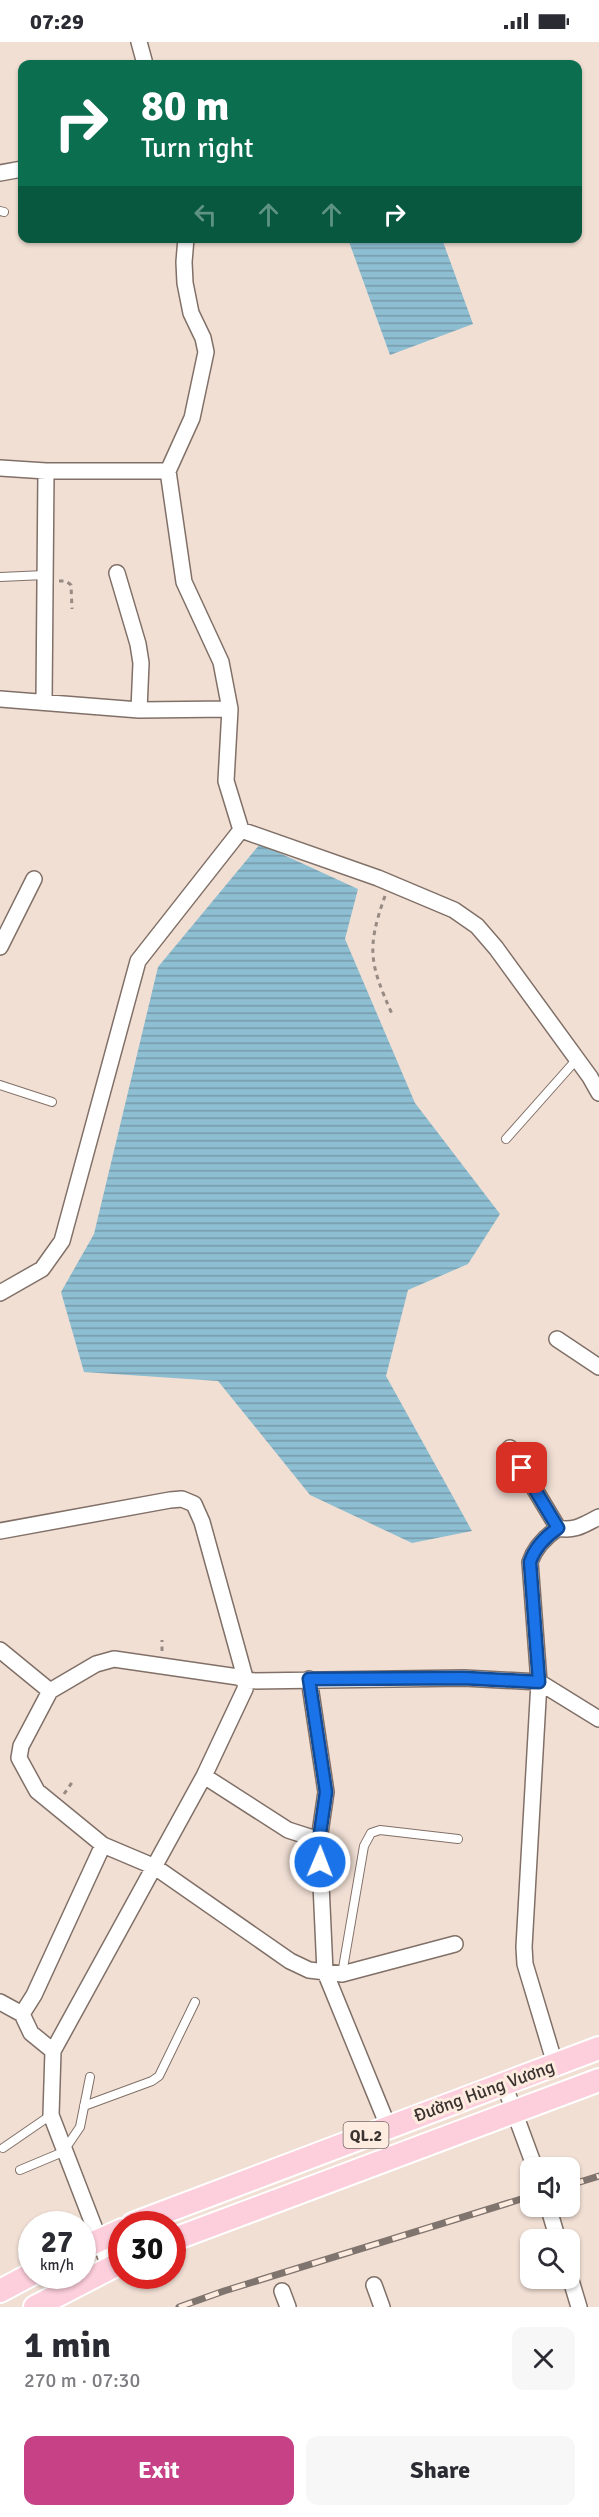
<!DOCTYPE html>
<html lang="en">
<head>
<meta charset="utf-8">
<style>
	:root { --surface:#fff; --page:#f7f7f7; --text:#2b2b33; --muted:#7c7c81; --accent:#c64185 }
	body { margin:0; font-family:Signika,sans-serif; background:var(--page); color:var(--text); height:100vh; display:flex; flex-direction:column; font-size:22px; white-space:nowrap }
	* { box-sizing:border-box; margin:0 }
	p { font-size:20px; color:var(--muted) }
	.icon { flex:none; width:33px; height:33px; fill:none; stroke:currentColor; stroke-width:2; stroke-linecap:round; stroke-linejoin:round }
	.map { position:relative; height:2265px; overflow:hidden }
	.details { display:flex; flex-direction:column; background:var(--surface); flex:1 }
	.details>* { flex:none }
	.guide { position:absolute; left:18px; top:18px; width:564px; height:183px; border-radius:12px; box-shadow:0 2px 4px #0004; background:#0b6e4f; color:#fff; overflow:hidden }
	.controls { position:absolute; left:520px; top:2115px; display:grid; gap:12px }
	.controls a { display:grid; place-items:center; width:60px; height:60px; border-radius:12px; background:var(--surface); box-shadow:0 2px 4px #0004; font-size:30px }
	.speed { position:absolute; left:18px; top:2169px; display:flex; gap:12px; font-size:30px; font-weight:700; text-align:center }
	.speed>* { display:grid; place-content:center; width:78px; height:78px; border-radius:50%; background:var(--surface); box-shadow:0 2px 4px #0004; line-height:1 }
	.speed small { font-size:15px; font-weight:400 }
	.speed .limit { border:9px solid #d22; background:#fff; color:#111 }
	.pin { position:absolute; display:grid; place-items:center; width:51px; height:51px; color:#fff; margin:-26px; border-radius:12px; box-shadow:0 3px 9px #0006 }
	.me { position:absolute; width:66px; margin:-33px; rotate:1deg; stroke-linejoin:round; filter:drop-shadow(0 0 4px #0008) }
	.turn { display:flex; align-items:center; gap:21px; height:126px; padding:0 24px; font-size:27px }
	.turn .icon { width:78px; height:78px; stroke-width:2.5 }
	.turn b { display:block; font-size:42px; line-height:51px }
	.lanes { display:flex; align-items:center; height:57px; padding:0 24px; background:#0003; justify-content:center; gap:30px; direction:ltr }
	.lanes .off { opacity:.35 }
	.round { display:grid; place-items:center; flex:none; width:63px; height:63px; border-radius:12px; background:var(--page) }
	.summary { display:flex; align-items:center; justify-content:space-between; height:102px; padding:0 24px }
	h1 { font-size:36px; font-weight:800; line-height:45px }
	.action { display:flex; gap:12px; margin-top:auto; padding:12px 24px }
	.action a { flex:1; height:69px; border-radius:12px; background:var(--accent); color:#fff; font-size:24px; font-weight:800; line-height:69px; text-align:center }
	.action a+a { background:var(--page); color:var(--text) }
	.status { display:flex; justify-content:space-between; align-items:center; height:42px; padding:0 30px; background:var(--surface); direction:ltr }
	.status svg { height:16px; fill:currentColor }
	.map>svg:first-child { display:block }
	.water { fill:url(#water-rules) }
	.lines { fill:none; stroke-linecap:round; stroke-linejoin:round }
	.service-casing { stroke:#807067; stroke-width:10 }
	.minor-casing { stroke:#807067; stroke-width:18 }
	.primary-casing { stroke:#fff; stroke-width:26 }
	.path { stroke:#968a82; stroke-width:3; stroke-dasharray:4.5 4.5; stroke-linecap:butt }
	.service { stroke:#fff; stroke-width:8 }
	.minor { stroke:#fff; stroke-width:15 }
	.primary { stroke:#fdcedc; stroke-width:22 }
	.rail-casing { stroke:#80756e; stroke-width:7 }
	.rail { stroke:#ffece1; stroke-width:4.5; stroke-dasharray:14; stroke-linecap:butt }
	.route-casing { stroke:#114b97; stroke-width:15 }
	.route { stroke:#1a73e8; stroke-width:10 }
	.labels { text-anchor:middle; stroke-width:6; stroke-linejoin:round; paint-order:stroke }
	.shield { fill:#ffece1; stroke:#756a64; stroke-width:1.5 }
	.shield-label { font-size:16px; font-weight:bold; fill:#3a332f }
	.street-label { font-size:18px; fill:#3a332f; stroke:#ffece1 }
</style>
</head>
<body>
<div class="status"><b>07:29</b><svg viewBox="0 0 49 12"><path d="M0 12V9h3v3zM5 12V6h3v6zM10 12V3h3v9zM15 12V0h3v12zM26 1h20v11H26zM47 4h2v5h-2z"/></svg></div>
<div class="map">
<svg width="599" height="2265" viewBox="0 0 599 2265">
	<defs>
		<pattern id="water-rules" width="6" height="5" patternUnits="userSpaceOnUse" patternTransform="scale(1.5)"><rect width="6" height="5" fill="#8ebed1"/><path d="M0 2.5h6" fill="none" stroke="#759baa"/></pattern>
	</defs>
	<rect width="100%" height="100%" fill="#f1dfd4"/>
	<path class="water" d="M348 197H442L473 282 390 313Z
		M260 802 358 847 345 897 415 1061 500 1172 468 1222 408 1248 386 1334 472 1489 412 1501 310 1453 218 1339 84 1330 61 1250 94 1192 158 925Z"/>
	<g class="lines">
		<g class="service-casing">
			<path id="service" d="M0 169 4 170
				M0 535 45 533
				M0 1043 52 1060
				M506 1097 577 1017
				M342 1932 364 1804 371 1791 380 1788 458 1797
				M84 2064 152 2039 159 2034 195 1960
				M3 2106 51 2073
				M20 2128 63 2110 80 2085 90 2035"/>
		</g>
		<g class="minor-casing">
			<path id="minor" d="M139 0 145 22
				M0 131 22 127
				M186 196 184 220 185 241 191 271 203 296 206 310 192 376 168 429 184 540 221 620 230 667 226 739 241 788
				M0 426 46 429H168
				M117 531 138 602 141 621 139 668
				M0 657 139 668 230 667
				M44 660 46 429
				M241 788 378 836 454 868 477 884 496 906 590 1035 599 1051
				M0 905 34 837
				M0 1251 42 1227 62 1199 138 919 241 788
				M557 1297 599 1325
				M510 1406 558 1486C574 1490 585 1482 599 1475
				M0 1489 170 1458 182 1457 194 1462 202 1480 246 1639 245 1647 204 1734 53 2009 51 2073 110 2226
				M0 1608 50 1649
				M309 1637 326 1750 319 1798 325 1930 388 2084
				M204 1734 288 1788 319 1798
				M455 1902 342 1932 309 1928 290 1919 155 1825 103 1803 37 1749 19 1716 21 1704 50 1649 96 1622 114 1617 238 1635 246 1639 464 1636 539 1640 599 1677
				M0 1960 22 1972 31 1991 53 2009
				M22 1972 34 1953 103 1803
				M555 2022 525 1922 524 1905 539 1640 530 1520C535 1505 545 1495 558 1486
				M504 2042 535 2126
				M548 2164 558 2198
				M570 2235 579 2265
				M374 2243 382 2265
				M282 2249 288 2265"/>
		</g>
		<g class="primary-casing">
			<path id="primary" d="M133 2182 599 2006
				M172 2198 599 2038
				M82 2206 122 2188
				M0 2249 32 2232
				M35 2265 122 2220"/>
		</g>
		<path class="path" d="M59 539H66L71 543 72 567
			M385 854C366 907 370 922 392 972
			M162 1609V1598
			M64 1752 73 1739"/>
		<use href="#service" class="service"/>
		<use href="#minor" class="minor"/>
		<use href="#primary" class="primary"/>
		<g class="rail-casing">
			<path id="rail" d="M570 2143 599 2134
				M179 2265 224 2249 531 2154"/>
		</g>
		<use href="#rail" class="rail"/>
	</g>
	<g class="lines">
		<g class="route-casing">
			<path id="route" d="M320 1820 319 1798 326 1750 309 1637 464 1636 539 1640 530 1520C535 1505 545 1495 558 1486L522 1426"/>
		</g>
		<use href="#route" class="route"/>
	</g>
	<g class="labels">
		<rect class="shield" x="343.5" y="2080" width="45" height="26" rx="4.5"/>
		<g class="shield-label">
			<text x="366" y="2099">QL.2</text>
		</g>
		<g class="street-label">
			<text transform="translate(484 2049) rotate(-20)" y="6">Đường Hùng Vương</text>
		</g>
	</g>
</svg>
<div class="controls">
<a><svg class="icon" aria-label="sound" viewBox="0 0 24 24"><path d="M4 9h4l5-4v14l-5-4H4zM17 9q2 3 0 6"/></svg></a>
<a><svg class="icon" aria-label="search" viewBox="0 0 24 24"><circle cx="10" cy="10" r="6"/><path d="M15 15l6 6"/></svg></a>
</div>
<div class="speed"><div>27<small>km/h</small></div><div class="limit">30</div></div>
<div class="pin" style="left:522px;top:1426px;background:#d93025"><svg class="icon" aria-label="arrive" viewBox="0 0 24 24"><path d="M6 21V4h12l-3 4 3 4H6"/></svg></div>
<svg class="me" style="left:320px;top:1820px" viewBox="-20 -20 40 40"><circle r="17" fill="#1a73e8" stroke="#fff" stroke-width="3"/><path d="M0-11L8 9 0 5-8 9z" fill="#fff"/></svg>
<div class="guide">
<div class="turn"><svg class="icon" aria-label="right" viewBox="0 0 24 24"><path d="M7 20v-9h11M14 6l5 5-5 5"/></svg><div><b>80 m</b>Turn right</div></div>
<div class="lanes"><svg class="icon off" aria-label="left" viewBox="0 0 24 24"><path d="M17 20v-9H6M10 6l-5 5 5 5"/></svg><svg class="icon off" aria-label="ahead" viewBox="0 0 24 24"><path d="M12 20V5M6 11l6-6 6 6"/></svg><svg class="icon off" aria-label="ahead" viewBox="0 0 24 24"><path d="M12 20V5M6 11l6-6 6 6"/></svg><svg class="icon" aria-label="right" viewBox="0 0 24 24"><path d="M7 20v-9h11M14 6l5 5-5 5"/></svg></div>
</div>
</div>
<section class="details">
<div class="summary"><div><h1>1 min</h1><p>270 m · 07:30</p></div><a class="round"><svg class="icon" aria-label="close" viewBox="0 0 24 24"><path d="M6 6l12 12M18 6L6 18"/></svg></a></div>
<div class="action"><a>Exit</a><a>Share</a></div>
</section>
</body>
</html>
